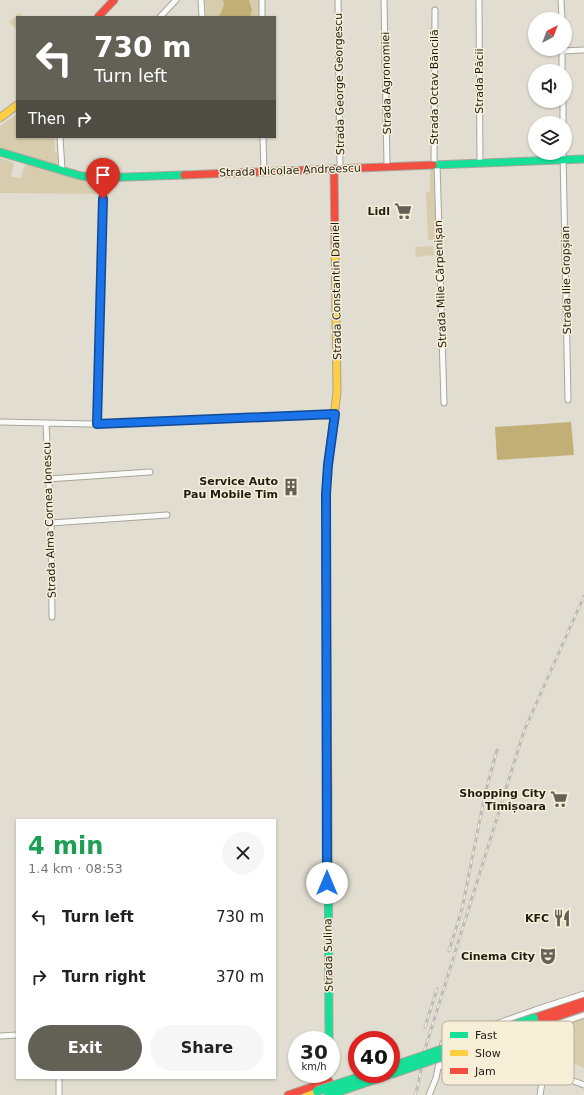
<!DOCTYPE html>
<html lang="en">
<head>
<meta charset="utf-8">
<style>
	:root { --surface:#fff; --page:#f6f6f6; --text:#222; --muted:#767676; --accent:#636056 }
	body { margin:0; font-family:"DejaVu Sans",sans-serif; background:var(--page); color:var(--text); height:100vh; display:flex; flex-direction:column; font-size:15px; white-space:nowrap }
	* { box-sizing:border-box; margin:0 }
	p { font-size:13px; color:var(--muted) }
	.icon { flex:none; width:22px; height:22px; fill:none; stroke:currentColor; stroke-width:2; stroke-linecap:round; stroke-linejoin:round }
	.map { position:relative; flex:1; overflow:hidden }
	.drawer { position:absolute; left:16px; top:819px; width:260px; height:260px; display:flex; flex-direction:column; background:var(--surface); border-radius:0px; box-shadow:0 1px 3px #0004 }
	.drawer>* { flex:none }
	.top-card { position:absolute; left:16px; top:16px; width:260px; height:122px; border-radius:0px; box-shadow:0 1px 3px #0004; background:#636056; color:#fff; overflow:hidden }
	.needle { width:26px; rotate:41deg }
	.fabs { position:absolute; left:528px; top:12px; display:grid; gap:8px }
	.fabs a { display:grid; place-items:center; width:44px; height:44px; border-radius:50%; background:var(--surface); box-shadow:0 1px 3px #0004; font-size:20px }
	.speed { position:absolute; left:288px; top:1031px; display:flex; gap:8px; font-size:20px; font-weight:700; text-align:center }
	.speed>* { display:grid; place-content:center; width:52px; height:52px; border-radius:50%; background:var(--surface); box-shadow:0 1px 3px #0004; line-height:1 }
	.speed small { font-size:10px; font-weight:400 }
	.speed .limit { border:6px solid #d22; background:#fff; color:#111 }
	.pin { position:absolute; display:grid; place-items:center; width:34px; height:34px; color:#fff; margin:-41px -17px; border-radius:50% 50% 50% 0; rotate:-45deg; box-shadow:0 0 4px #0007 }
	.pin .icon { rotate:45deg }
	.me { position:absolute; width:44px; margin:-22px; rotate:0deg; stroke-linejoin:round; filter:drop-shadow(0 0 3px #0008) }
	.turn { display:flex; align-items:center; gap:14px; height:84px; padding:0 12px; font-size:18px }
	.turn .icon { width:52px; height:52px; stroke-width:2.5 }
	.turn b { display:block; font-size:28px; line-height:34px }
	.then { display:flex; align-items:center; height:38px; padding:0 12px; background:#0003; gap:8px; font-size:15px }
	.round { display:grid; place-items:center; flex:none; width:42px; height:42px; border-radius:21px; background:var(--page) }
	.overview { display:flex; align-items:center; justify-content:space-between; height:68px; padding:0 12px }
	h1 { font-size:24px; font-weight:600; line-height:30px; color:#1e9e55 }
	.primary-button { display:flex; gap:8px; margin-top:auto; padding:8px 12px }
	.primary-button a { flex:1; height:46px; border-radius:24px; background:var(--accent); color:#fff; font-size:16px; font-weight:600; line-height:46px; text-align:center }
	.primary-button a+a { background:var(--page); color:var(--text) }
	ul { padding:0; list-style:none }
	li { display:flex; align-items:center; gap:12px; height:60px; padding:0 12px }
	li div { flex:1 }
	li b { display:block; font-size:15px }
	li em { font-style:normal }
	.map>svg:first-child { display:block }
	.green { fill:#d7cdae }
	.water { fill:#c1af76 }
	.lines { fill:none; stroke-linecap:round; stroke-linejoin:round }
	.street-casing { stroke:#a7a59b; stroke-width:7 }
	.fast-casing { stroke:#a7a59b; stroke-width:9 }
	.slow-casing { stroke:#a7a59b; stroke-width:9 }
	.jam-casing { stroke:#a7a59b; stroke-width:9 }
	.street { stroke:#fafaf8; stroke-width:5 }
	.fast { stroke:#16e098; stroke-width:7 }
	.slow { stroke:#ffcf43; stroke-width:7 }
	.jam { stroke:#f24e42; stroke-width:7 }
	.rail-casing { stroke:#bcbcb8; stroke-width:3 }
	.rail { stroke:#f6eed7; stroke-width:1.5; stroke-dasharray:4.5; stroke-linecap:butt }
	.fast-bridge-casing { stroke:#a7a59b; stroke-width:10; stroke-linecap:butt }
	.fast-bridge { stroke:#16e098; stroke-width:8 }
	.route-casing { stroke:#114b97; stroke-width:10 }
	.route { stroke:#1a73e8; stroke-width:7 }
	.labels { text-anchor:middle; stroke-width:3; stroke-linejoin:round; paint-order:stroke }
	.street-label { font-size:11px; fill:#1f1c14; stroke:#f6eed7 }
	.poi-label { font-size:11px; font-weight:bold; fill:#1f1c14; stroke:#f6eed7; text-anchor:end }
	.key { fill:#f6eed7; stroke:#b6af9c; stroke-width:1 }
	.key-label { font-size:11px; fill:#1f1c14 }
</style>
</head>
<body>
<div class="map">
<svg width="584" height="1095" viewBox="0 0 584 1095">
	<rect width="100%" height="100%" fill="#e1ded1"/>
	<path class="green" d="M205 0H259L260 17H206Z
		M18 13 23 17H17V30L9 22Z
		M17 114V137H54L55 153H58L57 165 19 155 0 147V126Z
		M0 158 14 163 11 177 21 178 24 166 29 164C51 171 73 180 95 181L96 194 0 193Z
		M434 169 436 240H428L426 192 430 191V170Z
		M433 246 434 255 416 257 415 247Z
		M584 1015V1068L571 1062 569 1065 561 1062 558 1067 552 1049 558 1046 560 1048 569 1045V1043L575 1040 568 1021Z"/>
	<path class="water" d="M223 0H249L252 10 250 17H219L224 5Z
		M571 422 574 455 497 460 495 427Z"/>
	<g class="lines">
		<g class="street-casing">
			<path id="street" d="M201 0 202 17
				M262 0V17
				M338 0 340 169
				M384 0 387 166
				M479 0 480 163
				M561 0 562 19
				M160 17 176 0
				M562 49V71
				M562 51 584 50
				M563 101V123
				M60 137 62 170
				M263 137 264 170
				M563 153 568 400
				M434 164 435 10
				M437 164 444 403
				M0 422 90 424 335 414
				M46 424 51 523 52 617
				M97 424 104 178
				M48 479 150 472
				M51 523 167 515
				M530 1033 544 1070 540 1095
				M0 1036 17 1035
				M439 1067 470 1054 584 1015
				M544 1070 584 1085
				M59 1078V1095
				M429 1095 436 1078 443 1043 535 1010 584 994"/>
		</g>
		<g class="fast-casing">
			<path id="fast" d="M0 152 81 176 98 178 184 175
				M433 165 584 159
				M328 797 329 1040"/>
		</g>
		<g class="slow-casing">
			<path id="slow" d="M0 118 17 105
				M326 570V494L328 465 337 392 335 243
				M306 1095 317 1091"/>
		</g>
		<g class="jam-casing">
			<path id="jam" d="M98 17 114 0
				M334 169 335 243
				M184 175 433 165
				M326 570 328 797
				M534 1018 584 1001
				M536 1024 584 1007
				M288 1095 329 1081"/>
		</g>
		<use href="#street" class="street"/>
		<use href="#fast" class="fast"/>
		<use href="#slow" class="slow"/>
		<use href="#jam" class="jam"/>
		<g class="rail-casing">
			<path id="rail" d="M449 951 462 909 485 794 497 750
				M425 1027 437 989
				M415 1095 418 1085 425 1049 524 731 584 596"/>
		</g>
		<use href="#rail" class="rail"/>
		<g class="fast-bridge-casing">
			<path id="fast-bridge" d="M391 1067 534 1018
				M391 1074 536 1024
				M317 1091 369 1074
				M328 1095 390 1074"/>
		</g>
		<use href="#fast-bridge" class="fast-bridge"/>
	</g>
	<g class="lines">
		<g class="route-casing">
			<path id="route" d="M103 199 97 424 335 414 328 465 326 494 327 883"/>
		</g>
		<use href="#route" class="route"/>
	</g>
	<defs>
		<g id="supermarket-bare" transform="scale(1.38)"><path d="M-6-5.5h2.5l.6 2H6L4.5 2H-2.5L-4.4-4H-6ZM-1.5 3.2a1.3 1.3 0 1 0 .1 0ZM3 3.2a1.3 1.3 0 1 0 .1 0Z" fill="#636056" stroke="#f6eed7" stroke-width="2.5" paint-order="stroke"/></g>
		<g id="building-bare" transform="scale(1.38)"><path d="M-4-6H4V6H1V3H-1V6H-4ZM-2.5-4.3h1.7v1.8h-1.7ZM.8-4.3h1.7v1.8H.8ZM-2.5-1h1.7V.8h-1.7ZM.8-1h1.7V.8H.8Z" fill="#636056" stroke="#f6eed7" stroke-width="2.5" paint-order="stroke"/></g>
		<g id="restaurant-bare" transform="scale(1.38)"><path d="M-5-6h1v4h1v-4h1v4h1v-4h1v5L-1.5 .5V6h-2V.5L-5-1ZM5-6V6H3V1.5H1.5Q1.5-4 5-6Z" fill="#636056" stroke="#f6eed7" stroke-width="2.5" paint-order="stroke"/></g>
		<g id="theatre-bare" transform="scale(1.38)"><path d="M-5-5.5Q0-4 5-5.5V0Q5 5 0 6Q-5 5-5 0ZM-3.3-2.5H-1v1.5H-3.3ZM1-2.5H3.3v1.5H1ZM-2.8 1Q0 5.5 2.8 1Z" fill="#636056" stroke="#f6eed7" stroke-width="2.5" paint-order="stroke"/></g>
	</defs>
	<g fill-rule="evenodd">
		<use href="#supermarket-bare" x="403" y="211"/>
		<use href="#building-bare" x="291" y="487"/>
		<use href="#supermarket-bare" x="559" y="799"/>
		<use href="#restaurant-bare" x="562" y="918"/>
		<use href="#theatre-bare" x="548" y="956"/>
	</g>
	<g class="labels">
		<g class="street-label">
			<text transform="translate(479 81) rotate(-90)" y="4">Strada Păcii</text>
			<text transform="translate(386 83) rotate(-91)" y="4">Strada Agronomiei</text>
			<text transform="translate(339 84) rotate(-91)" y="4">Strada George Georgescu</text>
			<text transform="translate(434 87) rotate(-90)" y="4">Strada Octav Băncilă</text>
			<text transform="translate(290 170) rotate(-2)" y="4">Strada Nicolae Andreescu</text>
			<text transform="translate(566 280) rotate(-91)" y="4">Strada Ilie Gropșian</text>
			<text transform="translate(440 284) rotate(-92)" y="4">Strada Mile Cărpenișan</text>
			<text transform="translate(336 291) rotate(-91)" y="4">Strada Constantin Daniel</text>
			<text transform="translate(49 520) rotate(-92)" y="4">Strada Alma Cornea Ionescu</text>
			<text transform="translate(328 955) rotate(-91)" y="4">Strada Sulina</text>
		</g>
		<g class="poi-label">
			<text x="390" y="215">Lidl</text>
			<text x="278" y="485">Service Auto<tspan x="278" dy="13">Pau Mobile Tim</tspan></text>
			<text x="546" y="797">Shopping City<tspan x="546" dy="13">Timișoara</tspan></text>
			<text x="549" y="922">KFC</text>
			<text x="535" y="960">Cinema City</text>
		</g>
	</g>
	<rect x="442" y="1021" width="132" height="64" rx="6" class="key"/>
	<rect x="450" y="1032" width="18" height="6" fill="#16e098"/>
	<rect x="450" y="1050" width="18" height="6" fill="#ffcf43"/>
	<rect x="450" y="1068" width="18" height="6" fill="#f24e42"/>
	<g class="key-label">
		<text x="475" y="1039">Fast</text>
		<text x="475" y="1057">Slow</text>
		<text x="475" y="1075">Jam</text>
	</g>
</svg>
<div class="fabs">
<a><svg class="needle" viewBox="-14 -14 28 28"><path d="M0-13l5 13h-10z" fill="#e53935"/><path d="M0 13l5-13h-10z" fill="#767676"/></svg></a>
<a><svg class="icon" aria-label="sound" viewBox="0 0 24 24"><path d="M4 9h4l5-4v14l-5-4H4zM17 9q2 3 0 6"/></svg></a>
<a><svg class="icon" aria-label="layers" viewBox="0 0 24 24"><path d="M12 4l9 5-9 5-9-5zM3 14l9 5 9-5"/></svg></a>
</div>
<div class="speed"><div>30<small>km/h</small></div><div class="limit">40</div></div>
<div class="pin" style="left:103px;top:199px;background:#d93025"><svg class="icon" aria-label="arrive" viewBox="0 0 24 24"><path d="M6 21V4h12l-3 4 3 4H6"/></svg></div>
<svg class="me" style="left:327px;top:883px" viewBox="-20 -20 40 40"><circle r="19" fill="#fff"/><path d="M0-13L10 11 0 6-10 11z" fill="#1a73e8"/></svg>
<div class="top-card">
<div class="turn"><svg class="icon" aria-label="left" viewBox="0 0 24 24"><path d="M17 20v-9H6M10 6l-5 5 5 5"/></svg><div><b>730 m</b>Turn left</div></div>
<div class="then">Then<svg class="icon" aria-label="right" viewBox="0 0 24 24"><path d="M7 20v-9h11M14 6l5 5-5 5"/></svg></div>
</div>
<section class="drawer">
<div class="overview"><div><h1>4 min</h1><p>1.4 km · 08:53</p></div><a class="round"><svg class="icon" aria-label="close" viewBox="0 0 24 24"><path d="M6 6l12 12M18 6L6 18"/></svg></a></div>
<ul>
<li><svg class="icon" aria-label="left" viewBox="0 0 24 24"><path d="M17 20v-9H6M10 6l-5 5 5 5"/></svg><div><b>Turn left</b></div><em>730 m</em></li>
<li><svg class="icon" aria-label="right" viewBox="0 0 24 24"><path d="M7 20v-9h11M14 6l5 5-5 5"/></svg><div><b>Turn right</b></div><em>370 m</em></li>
</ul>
<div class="primary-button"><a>Exit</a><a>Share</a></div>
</section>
</div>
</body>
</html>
